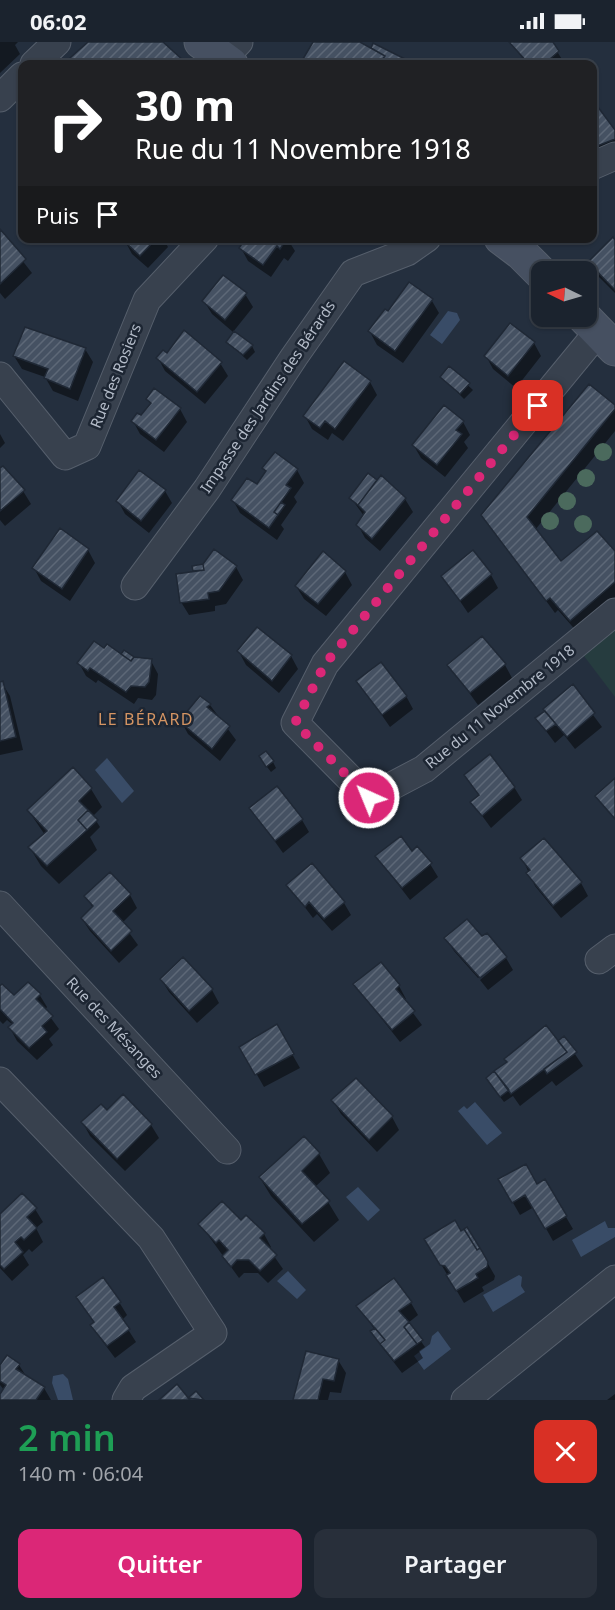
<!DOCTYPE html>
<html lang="fr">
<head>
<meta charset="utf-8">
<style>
	:root { --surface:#1b232e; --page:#282f3a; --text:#f1f3f6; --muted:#a0a4aa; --line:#39404a; --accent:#db2777 }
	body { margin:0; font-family:"Noto Sans",sans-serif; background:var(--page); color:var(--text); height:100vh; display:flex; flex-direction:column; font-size:22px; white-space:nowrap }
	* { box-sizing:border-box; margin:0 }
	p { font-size:20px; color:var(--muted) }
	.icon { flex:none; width:33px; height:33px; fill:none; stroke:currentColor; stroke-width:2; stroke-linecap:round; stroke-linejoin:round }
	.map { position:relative; height:1358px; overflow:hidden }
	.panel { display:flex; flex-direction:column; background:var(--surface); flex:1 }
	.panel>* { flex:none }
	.banner { position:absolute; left:18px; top:18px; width:579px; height:183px; border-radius:12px; box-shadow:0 2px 4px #0004,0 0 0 2px var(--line); background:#202124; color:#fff; overflow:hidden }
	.needle { width:39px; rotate:275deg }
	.controls { position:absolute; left:531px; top:219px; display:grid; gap:12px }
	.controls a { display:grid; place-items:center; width:66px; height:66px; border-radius:12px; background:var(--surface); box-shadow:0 2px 4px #0004,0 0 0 2px var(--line); font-size:30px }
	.pin { position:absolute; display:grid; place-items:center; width:51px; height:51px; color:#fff; margin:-26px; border-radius:12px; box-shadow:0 3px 9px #0006 }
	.me { position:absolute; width:66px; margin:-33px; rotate:316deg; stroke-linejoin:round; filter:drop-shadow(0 0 4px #0008) }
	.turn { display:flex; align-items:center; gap:21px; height:126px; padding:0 18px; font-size:27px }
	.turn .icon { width:78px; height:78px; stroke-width:2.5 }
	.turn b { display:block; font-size:42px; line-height:51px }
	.then { display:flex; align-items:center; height:57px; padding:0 18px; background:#0003; gap:12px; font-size:22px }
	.round { display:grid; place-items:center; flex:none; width:63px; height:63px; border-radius:12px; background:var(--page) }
	.head { display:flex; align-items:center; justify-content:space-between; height:102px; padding:0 18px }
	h1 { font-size:36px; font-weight:600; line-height:45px; color:#1e9e55 }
	.action { display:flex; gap:12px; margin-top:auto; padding:12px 18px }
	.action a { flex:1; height:69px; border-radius:12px; background:var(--accent); color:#fff; font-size:24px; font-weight:600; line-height:69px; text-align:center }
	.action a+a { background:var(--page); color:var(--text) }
	.status { display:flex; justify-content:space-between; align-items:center; height:42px; padding:0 30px; background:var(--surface); direction:ltr }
	.status svg { height:16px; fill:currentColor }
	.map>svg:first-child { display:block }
	.garden { fill:#263c3f }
	.water { fill:#394c67 }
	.shadow { fill:#0007 }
	.building { fill:url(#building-hatch); stroke:#1f2835; stroke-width:1.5 }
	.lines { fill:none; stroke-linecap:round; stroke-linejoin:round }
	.minor-casing { stroke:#565f6c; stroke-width:29 }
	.secondary-casing { stroke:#565f6c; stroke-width:35 }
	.minor { stroke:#38414e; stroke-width:27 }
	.secondary { stroke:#465061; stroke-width:33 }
	.tree { fill:#4b6a5d }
	.route { stroke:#db2777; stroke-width:10; stroke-dasharray:0 18 }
	.labels { text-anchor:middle; stroke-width:5; stroke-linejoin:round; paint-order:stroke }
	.street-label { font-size:15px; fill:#b4bcc9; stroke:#1d2633 }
	.neighbourhood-label { font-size:16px; letter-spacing:1.5px; fill:#d59563; stroke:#1d2633 }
</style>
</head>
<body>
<div class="status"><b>06:02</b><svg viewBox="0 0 49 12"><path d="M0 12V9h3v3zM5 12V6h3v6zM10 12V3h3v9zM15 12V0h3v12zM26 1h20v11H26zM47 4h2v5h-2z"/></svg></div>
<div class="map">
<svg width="615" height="1358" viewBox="0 0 615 1358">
	<defs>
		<pattern id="building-hatch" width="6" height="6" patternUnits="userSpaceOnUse" patternTransform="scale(1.5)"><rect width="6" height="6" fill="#455162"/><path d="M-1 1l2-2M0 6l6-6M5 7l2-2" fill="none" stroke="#5d6877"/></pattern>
	</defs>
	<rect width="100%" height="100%" fill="#242f3e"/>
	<path class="garden" d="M615 588V655L584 614Z"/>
	<path class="water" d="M448 269 457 271 460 278 442 302 430 293Z
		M107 716 134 749 122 761 95 728Z
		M475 1060 502 1091 487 1103 458 1069 464 1064 467 1067Z
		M358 1145 380 1168 368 1179 346 1155Z
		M605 1179 608 1186H615V1195L581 1215 572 1198Z
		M288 1229 306 1248 297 1257 277 1239Z
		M519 1233 522 1235 521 1244 525 1250 493 1270 483 1253Z
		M438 1289 451 1307 424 1328 414 1314 430 1302 432 1294Z
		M63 1332 68 1337 73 1358H58L52 1341 53 1334Z"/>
	<path class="shadow" d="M0 0H18L15 3 20 12 0 31Z
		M90 0H160L185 22H75L71 16Z
		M314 0H357L376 11 374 3 412 22H301Z
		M510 0H551L565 22H527Z
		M592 59 615 91V113L592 122Z
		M0 190 32 231 5 257 0 251Z
		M127 196H163L168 205 148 226 132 212 125 199Z
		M247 196H287L295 209 288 219 284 216 271 235 248 219 241 206Z
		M353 196H367L362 203Z
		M615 200V251L597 233 590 220Z
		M245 252 253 265 233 290 212 272 204 259Z
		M432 259 439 271 403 321 377 303 370 290 388 271Z
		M228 300 252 304 255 310 247 318Z
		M534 301 541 314 516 346 493 327 486 314Z
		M85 307 93 320 78 359 53 349 45 335 22 327 14 314Z
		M167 313 220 321 228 334 205 362 165 329 158 316Z
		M449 326 473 348 464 357 442 335Z
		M370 340 377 353 343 399 332 391 328 398 312 387 305 374Z
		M148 357 180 367 187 380 164 410 140 392 133 379 141 375 151 363Z
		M615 365V389L535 488 561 521 615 512V560L578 591 558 568 555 571 483 473Z
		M463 380 470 393 464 400 468 406 445 435 421 416 414 404Z
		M0 392 5 401 0 406Z
		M264 426 297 428 304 441 294 455 297 460 281 483 284 487 277 498 240 471 233 458 257 444 267 431Z
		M0 428 23 449 31 462 5 484 0 478Z
		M369 434 377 440 381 436 405 457 413 470 380 509 365 496 358 483 364 474 351 456Z
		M165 449 172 461 149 491 125 472 118 459Z
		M88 508 95 521 70 559 41 539 34 526Z
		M236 525 243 538 226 562 215 564V569L189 573 181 560 195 528Z
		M345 530 352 543 326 574 304 557 296 544Z
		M491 533 498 546 468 571 443 534Z
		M105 608 126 617 151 619 158 632 156 653 152 658 138 656 134 662 98 638 96 641 86 634 79 621Z
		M239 610 291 614 298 627 279 651 246 623Z
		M449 623H505L512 636 478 663Z
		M358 639 406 654 413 667 390 685Z
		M0 641H2L10 654 23 708 0 713Z
		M572 645 602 685 575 707 564 693 555 701 537 677Z
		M210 663 236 698 220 719 188 692 181 679Z
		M273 720 276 726 271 730 264 721Z
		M466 734 514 745 522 758 491 786 472 760 480 755Z
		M91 747 102 765 93 774 100 785 90 795 97 808 59 842 41 824 30 806 45 793 28 768Z
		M251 766 302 778 309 790 283 811Z
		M412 811 430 822 438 835 410 858 377 815Z
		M522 816 581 841 588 854 561 876 535 844Z
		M288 843 344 861 351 873 332 889 317 872 313 876Z
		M130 853 137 866 122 881 138 903 119 921 90 889 82 877 93 866 86 854Z
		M446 896H482L505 915 478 936 454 909Z
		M506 916 513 928 488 948 480 938Z
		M183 917 212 948 219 961 197 981 169 950 161 937Z
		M355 943 399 944 406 957 404 959 422 983 400 1000Z
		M0 946 14 955 39 952 47 965 45 968 59 987 49 997 53 1003 37 1018 17 999 10 986 13 983 7 978 3 982 0 979Z
		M276 984 300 1026 264 1045 241 1005Z
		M564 996 583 1024 556 1044 552 1039 520 1064 513 1054 504 1060 491 1043Z
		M123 1054 151 1083 159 1096 125 1129 90 1094 83 1081 107 1070Z
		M333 1059 392 1075 399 1088 377 1110 341 1072Z
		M304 1096 319 1112 330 1131 315 1145 328 1160 339 1178 314 1200 271 1154 260 1136Z
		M500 1138 537 1144 545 1139 573 1187 553 1199 534 1165 520 1173Z
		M35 1167 43 1180 36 1186 43 1200 32 1210 29 1207 23 1213 29 1223 12 1239 0 1226V1174Z
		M241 1180 264 1192 271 1205 269 1207 283 1227 268 1241 258 1231H244L239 1236 200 1182Z
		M460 1191 480 1208 495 1234 494 1238 482 1245 484 1249 464 1261 426 1197Z
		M78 1256 119 1260 127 1273 122 1278 136 1300 115 1316 100 1296 92 1283 95 1282Z
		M411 1261 418 1273 408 1281 425 1305 419 1309 423 1316 402 1331 375 1296 372 1290 375 1288 358 1264Z
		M338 1318 346 1331 341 1351 330 1350 328 1358H295Z
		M19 1323 26 1334 44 1346 51 1358H0L4 1348 0 1343V1326Z
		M615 1352V1358H607Z"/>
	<path class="building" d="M88 0H163L185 20 77 22 70 16Z
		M313 0H360L385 14 379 22H300Z
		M509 0H553L559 9 544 22H529Z
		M373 1 415 22H379L385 14 371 6Z
		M592 57 615 88V97L592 106Z
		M0 187 26 217 0 242Z
		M613 195 615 198V248L588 220Z
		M125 196H157L140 214 123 198Z
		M246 196H287L280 207 277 204 263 223 239 206Z
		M223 233 247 251 225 278 202 259Z
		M409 240 433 257 395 309 368 289 385 267 388 269Z
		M510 281 535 300 508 334 484 314Z
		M25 285 86 306 70 347 44 336 48 327 13 314Z
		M184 288 222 320 197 350 156 316 163 308 167 311Z
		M234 289 253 303 243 313 226 300Z
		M344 319 371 339 335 387 325 379 320 386 303 374Z
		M449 324 470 341 460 352 440 335Z
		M589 342 615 363V367L527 475 561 519 597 489 615 509V540L570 579 550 556 546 559 481 473Z
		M154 346 181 366 156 398 131 379 137 371 141 373 151 361 146 357Z
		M444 363 464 379 456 388 462 392 437 423 412 403Z
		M275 410 298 427 286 443 291 446 274 470 278 473 269 486 231 458 247 436 257 442 266 429 262 426Z
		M3 424 25 448 0 469V426Z
		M139 428 166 448 141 479 116 459Z
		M368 431 377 438 358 463 349 456Z
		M381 433 406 456 372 497 356 483 365 470 358 463Z
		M281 460 285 463 278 473 274 470Z
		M60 486 89 507 62 547 32 526Z
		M214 507 237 524 219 549 208 551 209 557 180 561 176 532 204 528 203 522Z
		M473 508 492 532 460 559 441 534Z
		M323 509 346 529 318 562 295 544Z
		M203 522 204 528 193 529 192 524Z
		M257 585 292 613 272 639 237 609Z
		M482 594 506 622 470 651 447 623Z
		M94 599 104 606 107 602 131 619 134 615 152 617 149 640 145 645 131 644 126 650 90 626 88 629 77 621Z
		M124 608 134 615 131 619 121 612Z
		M381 620 407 654 382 673 356 639Z
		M3 639 16 695 0 699V640Z
		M573 642 595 671 567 695 543 667Z
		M200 654 211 662 207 665 230 684 212 707 179 679Z
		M545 669 556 682 546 689 535 676Z
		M266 709 274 719 266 725 259 714Z
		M490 712 515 745 482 774 470 760 479 753 464 733Z
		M73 725 92 746 79 759 88 768 78 778 87 788 47 824 28 805 47 789 27 768Z
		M615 736V777L595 754Z
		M277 744 303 777 275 799 249 766Z
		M88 768 98 778 87 788 78 778Z
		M401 794 412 809 417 804 432 821 402 846 375 814Z
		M544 796 582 840 553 864 526 831 530 828 520 816Z
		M312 821 345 860 324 877 309 860 305 865 286 843Z
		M110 830 131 852 113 869 132 889 111 909 81 876 93 864 84 854Z
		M467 877 482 894 487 891 507 915 480 936 444 896Z
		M183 915 213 947 189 969 160 937Z
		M381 920 400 943 396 947 415 969 392 988 353 942Z
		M28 940 41 952 36 957 53 974 42 984 47 990 29 1006 8 985 13 981 0 967V944L2 942 14 953Z
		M277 982 294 1012 255 1033 239 1005Z
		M546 983 567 1010 511 1052 494 1029 507 1020 504 1017Z
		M564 994 577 1010 547 1032 544 1027 567 1010 558 999Z
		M494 1029 509 1048 500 1055 486 1036Z
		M356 1036 393 1074 369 1098 331 1058Z
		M123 1052 152 1082 117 1117 81 1080 101 1062 107 1068Z
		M304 1094 320 1111 302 1129 330 1159 302 1182 259 1135Z
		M526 1122 537 1142 545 1137 567 1174 545 1187 525 1153 512 1161 498 1137Z
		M22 1151 37 1166 27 1175 37 1186 24 1198 21 1195 15 1200 23 1210 4 1227 0 1223V1172Z
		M222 1159 241 1178 246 1173 265 1191 260 1196 277 1213 260 1229 249 1218H237L231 1225 222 1214 228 1208 219 1198 216 1201 198 1182Z
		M455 1178 461 1189 464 1187 477 1208 480 1206 488 1220 487 1225 476 1232 478 1236 456 1249 446 1233 450 1231 445 1224 440 1223 424 1197Z
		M467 1185 480 1206 477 1208 464 1187Z
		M103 1235 121 1260 114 1265 130 1287 107 1304 90 1283 94 1280 76 1255Z
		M394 1236 412 1260 399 1269 409 1280 404 1285 417 1302 394 1319 380 1302 385 1298 356 1264Z
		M409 1280 423 1298 417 1302 404 1285Z
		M375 1286 385 1298 380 1302 370 1289Z
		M306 1309 339 1317 334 1339 323 1337 318 1358H293Z
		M7 1313 20 1322 16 1327 45 1345 36 1358H0V1352L6 1343 0 1339V1323Z
		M177 1342 190 1358H159Z
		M196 1349 204 1358 188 1356Z"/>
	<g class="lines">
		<g class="minor-casing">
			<path id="minor" d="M223 16 239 0
				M34 22 57 0
				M0 56 22 34
				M592 124 615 114
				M598 290 325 622 295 681 369 756 424 727 615 570
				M0 334 65 414 87 404 147 258 205 196
				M135 544 207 447 294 315 353 231 407 210 427 196
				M0 863 227 1108
				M599 918 615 906
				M0 1039 151 1196 213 1291 133 1346 126 1358
				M465 1358 615 1237"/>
		</g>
		<g class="secondary-casing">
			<path id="secondary" d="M201 0 231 22
				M501 196 521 211 542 232
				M583 274 615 307"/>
		</g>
		<use href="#minor" class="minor"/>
		<use href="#secondary" class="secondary"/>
	</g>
	<g class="tree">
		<circle cx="603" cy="410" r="9"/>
		<circle cx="586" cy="436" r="9"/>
		<circle cx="567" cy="459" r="9"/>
		<circle cx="550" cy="479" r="9"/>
		<circle cx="583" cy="482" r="9"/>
	</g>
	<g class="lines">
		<path class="route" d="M369 756 295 681 325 622 538 364"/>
	</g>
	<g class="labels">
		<g class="street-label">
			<text transform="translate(116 334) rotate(-68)" y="5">Rue des Rosiers</text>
			<text transform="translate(268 355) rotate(-56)" y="5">Impasse des Jardins des Bérards</text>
			<text transform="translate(500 665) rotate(-39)" y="5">Rue du 11 Novembre 1918</text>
			<text transform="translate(114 986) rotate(47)" y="5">Rue des Mésanges</text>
		</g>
		<g class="neighbourhood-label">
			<text x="146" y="683">LE BÉRARD</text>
		</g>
	</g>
</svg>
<div class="controls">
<a><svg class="needle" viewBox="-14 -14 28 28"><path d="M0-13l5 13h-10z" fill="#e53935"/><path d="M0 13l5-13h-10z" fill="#a0a4aa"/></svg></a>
</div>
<div class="pin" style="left:538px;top:364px;background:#d93025"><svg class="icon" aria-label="arrive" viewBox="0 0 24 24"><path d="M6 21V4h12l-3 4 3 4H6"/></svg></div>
<svg class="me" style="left:369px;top:756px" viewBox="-20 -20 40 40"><circle r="17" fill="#db2777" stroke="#fff" stroke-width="3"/><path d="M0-11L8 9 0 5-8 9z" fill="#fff"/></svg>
<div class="banner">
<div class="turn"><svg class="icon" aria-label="right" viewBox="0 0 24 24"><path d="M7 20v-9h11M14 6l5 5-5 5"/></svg><div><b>30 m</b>Rue du 11 Novembre 1918</div></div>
<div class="then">Puis<svg class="icon" aria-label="arrive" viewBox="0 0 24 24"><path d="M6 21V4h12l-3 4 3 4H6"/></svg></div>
</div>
</div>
<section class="panel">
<div class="head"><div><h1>2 min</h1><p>140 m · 06:04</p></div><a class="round" style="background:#d93025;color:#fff"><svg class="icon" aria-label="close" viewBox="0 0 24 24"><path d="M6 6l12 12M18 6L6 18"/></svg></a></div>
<div class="action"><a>Quitter</a><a>Partager</a></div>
</section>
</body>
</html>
